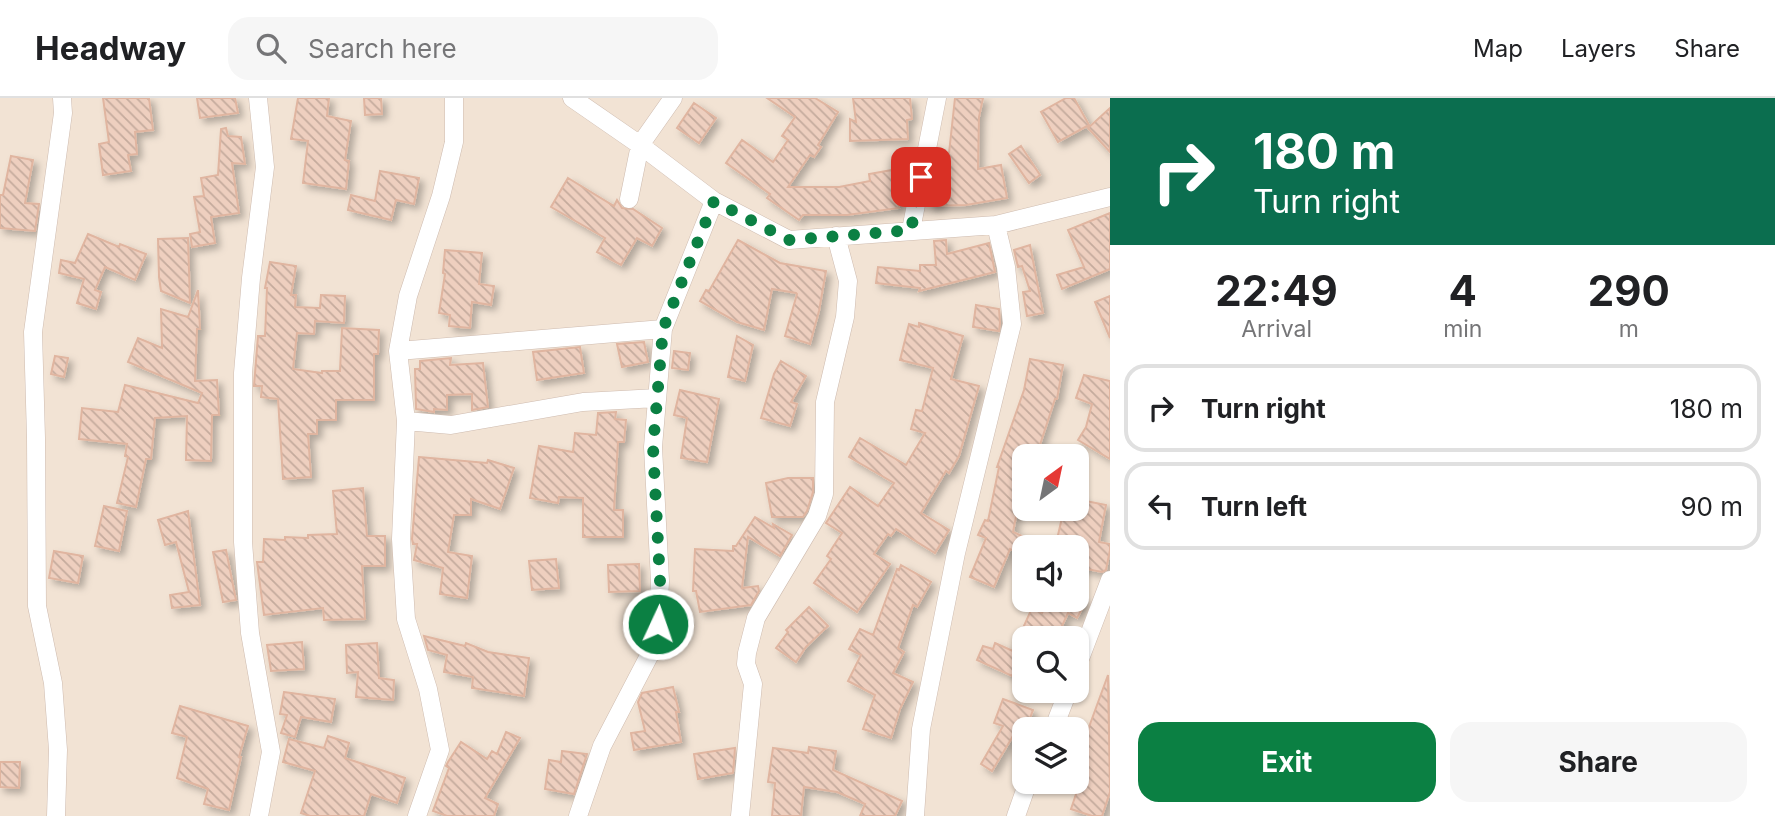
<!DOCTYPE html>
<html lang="en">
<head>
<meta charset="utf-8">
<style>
	:root { --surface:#fff; --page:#f6f6f6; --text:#202124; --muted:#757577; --line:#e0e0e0; --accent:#0b8043 }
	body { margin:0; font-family:Inter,sans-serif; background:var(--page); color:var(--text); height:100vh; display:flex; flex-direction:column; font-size:26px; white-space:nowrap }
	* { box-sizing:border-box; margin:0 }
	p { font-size:23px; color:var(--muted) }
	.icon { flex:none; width:38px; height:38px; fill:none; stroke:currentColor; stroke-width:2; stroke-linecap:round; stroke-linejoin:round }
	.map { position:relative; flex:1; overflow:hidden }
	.panel { display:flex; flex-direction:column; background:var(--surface); width:665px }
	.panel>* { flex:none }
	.guide { background:#0b6e4f; color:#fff; overflow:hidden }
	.needle { width:46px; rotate:33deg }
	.tools { position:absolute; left:1012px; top:346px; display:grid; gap:14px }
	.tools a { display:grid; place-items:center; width:77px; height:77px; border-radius:14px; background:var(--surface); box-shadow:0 2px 5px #0004; font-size:35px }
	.pin { position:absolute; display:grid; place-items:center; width:60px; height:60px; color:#fff; margin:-30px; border-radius:14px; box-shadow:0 4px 10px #0006 }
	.me { position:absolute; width:77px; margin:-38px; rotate:3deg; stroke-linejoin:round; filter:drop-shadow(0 0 5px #0008) }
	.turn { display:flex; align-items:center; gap:24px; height:147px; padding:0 28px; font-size:32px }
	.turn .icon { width:91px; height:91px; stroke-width:2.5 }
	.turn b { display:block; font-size:49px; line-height:60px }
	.eta { display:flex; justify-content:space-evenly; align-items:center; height:119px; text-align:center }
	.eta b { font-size:42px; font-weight:700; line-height:49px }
	.action { display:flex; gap:14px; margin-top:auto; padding:14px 28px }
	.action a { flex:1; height:80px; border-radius:21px; background:var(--accent); color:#fff; font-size:28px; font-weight:700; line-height:80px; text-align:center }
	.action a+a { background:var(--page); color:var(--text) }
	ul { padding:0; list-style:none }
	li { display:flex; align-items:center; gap:21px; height:88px; margin:0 14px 10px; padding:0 14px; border:4px solid var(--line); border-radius:21px }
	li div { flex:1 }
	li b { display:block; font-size:26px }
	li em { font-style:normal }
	header { display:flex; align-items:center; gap:42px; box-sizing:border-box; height:98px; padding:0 35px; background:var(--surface); border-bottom:2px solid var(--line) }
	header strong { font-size:33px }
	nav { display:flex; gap:38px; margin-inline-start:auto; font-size:24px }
	.search { width:490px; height:63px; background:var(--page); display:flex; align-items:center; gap:18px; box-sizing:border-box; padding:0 24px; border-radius:21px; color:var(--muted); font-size:26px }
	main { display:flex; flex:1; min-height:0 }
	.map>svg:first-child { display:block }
	.residential { fill:#f2e3d4; fill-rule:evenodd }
	.building { fill:url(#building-back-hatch); stroke:#e0b5a0; stroke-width:2; filter:url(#shadow) }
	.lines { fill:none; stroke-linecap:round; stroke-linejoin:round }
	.minor-casing { stroke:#cebbaf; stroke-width:19 }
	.minor { stroke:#fff; stroke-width:18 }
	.route { stroke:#0b8043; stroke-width:12; stroke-dasharray:0 21.6 }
</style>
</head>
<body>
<header>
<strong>Headway</strong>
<div class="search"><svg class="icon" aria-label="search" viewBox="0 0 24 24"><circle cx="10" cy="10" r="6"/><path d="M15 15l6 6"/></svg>Search here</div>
<nav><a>Map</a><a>Layers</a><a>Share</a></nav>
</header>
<main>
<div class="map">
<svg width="1110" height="718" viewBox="0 0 1110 718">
	<defs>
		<pattern id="building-back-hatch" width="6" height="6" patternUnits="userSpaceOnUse" patternTransform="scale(1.75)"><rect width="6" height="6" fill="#eecfbf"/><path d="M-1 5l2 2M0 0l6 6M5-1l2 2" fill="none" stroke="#c5ab9d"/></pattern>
		<filter id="shadow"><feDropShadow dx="4.5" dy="4.5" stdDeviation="3.5" flood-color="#0004"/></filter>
	</defs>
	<rect width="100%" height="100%" fill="#fbf1e5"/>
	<path class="residential" d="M0 0H1110V718H0ZM1024 359H1076V411H1024ZM1024 450H1076V502H1024ZM1024 541H1076V593H1024ZM1024 632H1076V684H1024Z"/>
	<path class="building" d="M103 0H149L153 32 135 34 137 56 128 57 131 73 103 77 99 46 109 44Z
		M197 0H235L238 15 200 20Z
		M298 0H329L327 18 351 23 345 62 349 63 346 91 303 85 308 43 291 41Z
		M364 0H381L382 16 365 17Z
		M767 0H815L838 14 818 47 821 49 814 59 810 57 788 89H839L870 83 869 76 892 72 899 110 847 117H803L799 122 767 100 770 96 726 65 742 42 773 64 788 42 782 38 795 19Z
		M853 0H910L912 21 907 22 908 41 850 43V21L856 24Z
		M955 0H983L979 19 978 71 1001 67 1007 100 966 107 930 108 929 97 938 55H949Z
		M1066 0H1074L1089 27 1058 44 1041 14Z
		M694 5 716 20 699 45 677 30Z
		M1110 10V54L1088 30Z
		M226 30 228 38 241 39 245 66 232 65 239 115 211 119 215 145 192 149 190 136 200 134 194 99 204 98 201 80 218 77 221 31Z
		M1021 48 1040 77 1029 85 1009 56Z
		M11 58 33 62 25 105 39 106 35 133 0 130V97H3Z
		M380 73 419 80 414 106 396 102 391 122 348 112 351 97 375 103Z
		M568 80 614 108 617 102 622 110 633 111 662 130 652 148 637 140 621 167 597 154 605 140 551 109Z
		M1110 115V171L1062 191 1057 177 1084 169 1068 132Z
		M88 136 119 149 120 146 146 156 135 182 105 169 95 192 101 194 96 211 77 205 84 181 59 175 61 162 75 165Z
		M188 140 190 205 161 193 159 179 158 141Z
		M738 142 780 165 826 173 819 213 810 246 785 238 797 196 796 195 772 191 764 232 737 224 700 203 706 192 709 193Z
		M946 142 947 156 989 145 995 174 919 193 920 190 876 185 878 169 920 173V167H936L934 143Z
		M1030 147 1043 215 1027 218 1023 194 1030 193 1022 168 1018 169 1014 152Z
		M445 152 482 155 479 186 494 188 491 207 472 204 470 230 449 228 450 217 439 215 445 176 443 175Z
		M270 164 296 168 291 197H296L295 209 320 210 321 197 345 198 344 225 315 223 314 236 297 235 293 271 322 275V273H340L342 230 379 232 378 256H374V302H336V322H317V336H308L311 379 283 381 278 301 261 299 262 288H254L258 238H265L267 190H265Z
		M198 192 200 231H197L195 283 217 282 219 317H212L211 363 186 362 187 318 155 320 151 361H146L136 409 117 405 128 359 125 358 127 346 79 341 82 310 118 314 125 287 198 305 202 295 128 264 138 240 162 250 161 211 188 219Z
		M1110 198V240L1095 204Z
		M976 207 999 211 1000 225 999 233 973 229Z
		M919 225 963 238 951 281 979 288 959 358 949 375 946 373 921 415 949 432 935 455 896 431 891 438 888 436 874 456 890 466 857 514 814 485 831 461 827 458 842 435 826 425 850 389 878 408 894 385 849 359 860 340 906 367 925 335 911 331 916 312 922 313 933 270 900 262 909 226 919 229Z
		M737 238 753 247 745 283 728 279Z
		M644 244 648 264 622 269 617 246Z
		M580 249 584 275 537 282 533 254Z
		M674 253 690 255 688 272 672 270Z
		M55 258 68 260 64 279 51 276Z
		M451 260 450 267 483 265 488 309 472 312V296L447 297V312L434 311V314L416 311 415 271H420V263Z
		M1030 261 1063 267 1057 301H1055L1036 359H1024V379L1013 434 1048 450H1024V457L1010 451 994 489 970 479 986 440 978 437 985 422 988 423 999 369H997L1024 292Z
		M781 263 806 278 791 304 797 306 790 328 761 320 774 276Z
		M1084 277 1110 283V361L1078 342 1086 329 1092 306 1076 300Z
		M680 292 719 301 707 364 681 360 687 320 674 317Z
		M616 314 615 321 626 322 624 344H618L614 412H623V439H583V400L559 399 558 405 530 400 539 348 573 354 575 335 596 337 598 315Z
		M419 359 487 365 488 362 514 370 500 411 471 401V417H454L448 454 472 458 467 500 440 496 443 470 414 462 417 446H413L412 441Z
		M788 380H813V394L807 413 803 419H772L766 385Z
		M363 390 367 438H385V468H362L365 521 324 522 323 510 264 517 257 464H263L264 441 285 442V439L308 440V437L337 436 333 393Z
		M1076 401 1106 407 1099 444 1110 446V452L1106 472 1102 474 1076 469V450H1055L1064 411H1076Z
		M104 408 127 413 119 453 95 448Z
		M188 413 200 507 172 510 170 497 189 494 176 444 165 447 158 422Z
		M755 419 774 430 773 426 792 437 780 458 748 439 742 490 758 488 759 493 751 507 700 514 696 493H693L695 451 733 453V448H736Z
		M226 452 236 502 223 504 213 454Z
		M54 453 83 458 78 485 49 480Z
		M556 461 559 490 532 492 529 463Z
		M639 466 640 493 609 494 608 467Z
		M901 467 931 484 917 509 913 507 898 550 904 554 893 575 913 584 900 611 891 640 863 631 875 597 848 583 861 557 849 551 860 531 873 537 897 471 899 472Z
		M1046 502H1087L1077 520 1068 515 1056 541H1018L1032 510 1042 515 1048 504Z
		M809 509 828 528 806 549 796 564 776 550 788 534 786 532Z
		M424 538 465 548 466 545 488 554 529 560 524 598 472 590 473 579 444 574 447 557 428 552Z
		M302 544 304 571 271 573 267 547Z
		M377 545 379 580 394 582 393 602 356 599 358 574 347 575 346 547Z
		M995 545 1022 557 1012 578 977 562 983 548 993 551Z
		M1108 577 1110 694 1102 718H1092L1071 711 1083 675 1076 673V646L1082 648Z
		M673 589 679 614H676L681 644 634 652 631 635 645 633 638 604 642 595Z
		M284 594 335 601 331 624 301 619 295 639 281 635 287 617 280 616Z
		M1003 601 1033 612 1024 636 1016 633 992 673 981 666 1003 628 994 625Z
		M180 608 248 628 239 659H241L229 712 204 706 208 691 177 680 187 639 172 635Z
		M506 634 520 640 485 700 498 706 494 718H447L433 713 449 670 446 668 448 664 461 644 487 661 492 653 497 656Z
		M328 638 349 645 345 660 405 680 397 705 371 696 364 718H310L301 715 315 673 283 664 289 641 324 650Z
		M809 649 836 653 833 672 902 703 895 718H860L865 706 837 694 804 689 801 718H772L775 685 768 684 773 650 808 655Z
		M735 650 733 675 698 681 694 656Z
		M562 653 587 656 574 696 545 691 549 662 561 664Z
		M0 664H20L19 690 0 689Z"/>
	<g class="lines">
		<g class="minor-casing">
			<path id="minor" d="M258 0 265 69 251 180 243 275V444L250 535 271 654 259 718
				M572 0 640 47 714 103 789 142 996 127 1110 99
				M629 101 640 47 673 0
				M911 132 937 0
				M398 253 663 231
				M406 323 451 327 583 304 657 300
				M1076 571 1110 482
				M1053 632 1068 593
				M56 718 58 652 53 585 37 508 36 340 33 234 63 15 62 0
				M417 718 440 652 428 591 406 521 401 441 406 323 398 253 408 198 441 98 454 44V0
				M578 718 602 648 650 556 658 526 660 483 653 349 663 231 714 103
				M740 718 753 586 746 566 747 555 756 520 817 418 824 396 825 304 845 219 848 183 836 138
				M915 718 921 631 956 455 1012 226 1006 169 996 127
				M1016 718 1028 684"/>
		</g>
		<use href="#minor" class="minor"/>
	</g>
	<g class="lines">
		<path class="route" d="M658 526 660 483 653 349 663 231 714 103 789 142 911 132 921 79"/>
	</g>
</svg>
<div class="tools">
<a><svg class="needle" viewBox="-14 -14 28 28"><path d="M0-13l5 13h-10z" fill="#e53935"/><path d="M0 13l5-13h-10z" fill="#757577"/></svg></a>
<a><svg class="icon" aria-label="sound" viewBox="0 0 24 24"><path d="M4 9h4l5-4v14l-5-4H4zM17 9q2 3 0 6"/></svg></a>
<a><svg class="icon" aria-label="search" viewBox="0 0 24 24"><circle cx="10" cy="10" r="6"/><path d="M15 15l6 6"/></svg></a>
<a><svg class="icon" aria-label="layers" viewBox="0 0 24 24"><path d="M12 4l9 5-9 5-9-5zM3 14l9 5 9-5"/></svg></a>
</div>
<div class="pin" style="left:921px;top:79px;background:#d93025"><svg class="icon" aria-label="arrive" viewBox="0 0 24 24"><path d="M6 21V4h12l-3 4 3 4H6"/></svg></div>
<svg class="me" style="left:658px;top:526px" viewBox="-20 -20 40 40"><circle r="17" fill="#0b8043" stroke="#fff" stroke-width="3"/><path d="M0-11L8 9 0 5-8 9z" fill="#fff"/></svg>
</div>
<section class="panel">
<div class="guide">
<div class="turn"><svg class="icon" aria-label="right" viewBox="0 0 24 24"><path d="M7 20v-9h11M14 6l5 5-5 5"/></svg><div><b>180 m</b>Turn right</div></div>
</div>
<div class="eta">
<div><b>22:49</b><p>Arrival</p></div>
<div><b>4</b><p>min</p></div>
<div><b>290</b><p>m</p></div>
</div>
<ul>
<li><svg class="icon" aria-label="right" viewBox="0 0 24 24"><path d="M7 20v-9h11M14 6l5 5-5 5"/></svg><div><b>Turn right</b></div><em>180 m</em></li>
<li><svg class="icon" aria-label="left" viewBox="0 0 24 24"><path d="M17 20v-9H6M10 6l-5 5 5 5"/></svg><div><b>Turn left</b></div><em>90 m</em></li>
</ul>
<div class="action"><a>Exit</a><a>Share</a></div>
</section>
</main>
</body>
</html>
